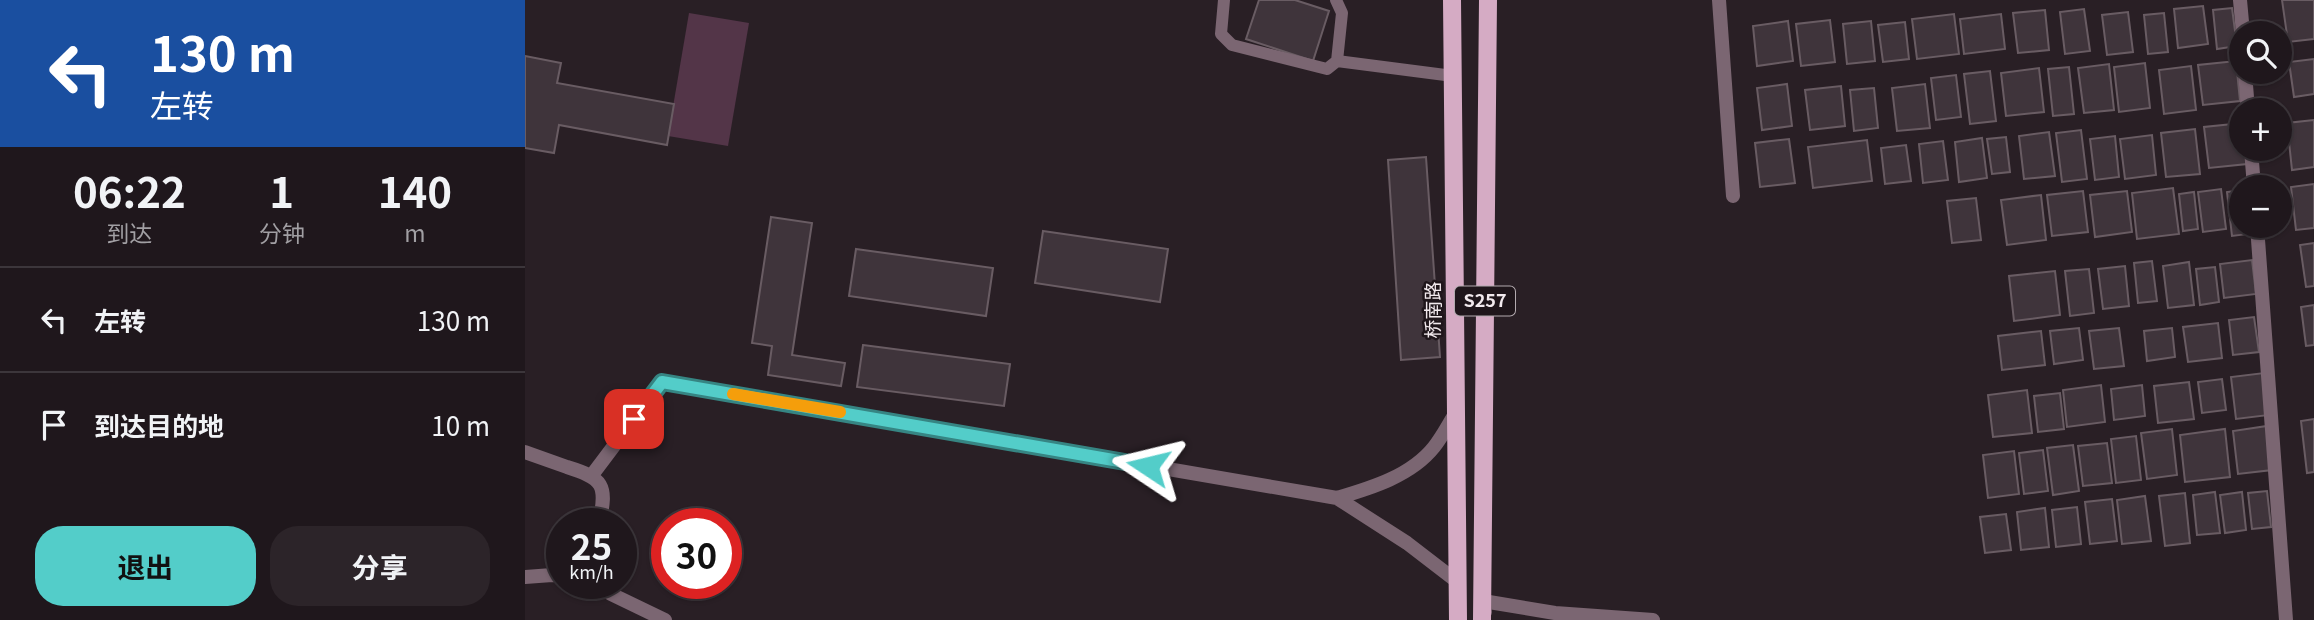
<!DOCTYPE html>
<html lang="zh">
<head>
<meta charset="utf-8">
<style>
	:root { --surface:#1f171c; --page:#2c2429; --text:#f1f3f6; --muted:#a19fa3; --line:#3c363b; --accent:#53cdc9 }
	body { margin:0; font-family:Georgia,"Noto Sans SC",serif; background:var(--page); color:var(--text); height:100vh; display:flex; flex-direction:column; font-size:26px; white-space:nowrap }
	* { box-sizing:border-box; margin:0 }
	p { font-size:23px; color:var(--muted) }
	.icon { flex:none; width:38px; height:38px; fill:none; stroke:currentColor; stroke-width:2; stroke-linecap:round; stroke-linejoin:round }
	.map { position:relative; flex:1; overflow:hidden }
	.side { display:flex; flex-direction:column; background:var(--surface); width:525px }
	.side>* { flex:none }
	.hud { background:#1a4fa0; color:#fff; overflow:hidden }
	.tools { position:absolute; left:1704px; top:21px; display:grid; gap:14px }
	.tools a { display:grid; place-items:center; width:63px; height:63px; border-radius:50%; background:var(--surface); box-shadow:0 2px 5px #0004,0 0 0 2px var(--line); font-size:35px }
	.speed { position:absolute; left:21px; top:508px; display:flex; gap:14px; font-size:35px; font-weight:700; text-align:center }
	.speed>* { display:grid; place-content:center; width:91px; height:91px; border-radius:50%; background:var(--surface); box-shadow:0 2px 5px #0004,0 0 0 2px var(--line); line-height:1 }
	.speed small { font-size:18px; font-weight:400 }
	.speed .limit { border:10px solid #d22; background:#fff; color:#111 }
	.pin { position:absolute; display:grid; place-items:center; width:60px; height:60px; color:#fff; margin:-30px; border-radius:14px; box-shadow:0 4px 10px #0006 }
	.me { position:absolute; width:77px; margin:-38px; rotate:280deg; stroke-linejoin:round; filter:drop-shadow(0 0 5px #0008) }
	.turn { display:flex; align-items:center; gap:24px; height:147px; padding:0 35px; font-size:32px }
	.turn .icon { width:91px; height:91px; stroke-width:2.5 }
	.turn b { display:block; font-size:49px; line-height:60px }
	.eta { display:flex; justify-content:space-evenly; align-items:center; height:119px; text-align:center }
	.eta b { font-size:42px; font-weight:700; line-height:49px }
	.cta { display:flex; gap:14px; margin-top:auto; padding:14px 35px }
	.cta a { flex:1; height:80px; border-radius:28px; background:var(--accent); color:#111; font-size:28px; font-weight:700; line-height:80px; text-align:center }
	.cta a+a { background:var(--page); color:var(--text) }
	ul { padding:0; list-style:none }
	li { display:flex; align-items:center; gap:21px; height:105px; padding:0 35px; border-top:2px solid var(--line) }
	li div { flex:1 }
	li b { display:block; font-size:26px }
	li em { font-style:normal }
	main { display:flex; flex:1; min-height:0 }
	.map>svg:first-child { display:block }
	.green { fill:#533548 }
	.building { fill:#3f343b; stroke:#695c63; stroke-width:2 }
	.lines { fill:none; stroke-linecap:round; stroke-linejoin:round }
	.lane { stroke:#7b6672; stroke-width:12 }
	.street { stroke:#7b6672; stroke-width:14 }
	.primary { stroke:#d5abc4; stroke-width:18 }
	.route-casing { stroke:#368583; stroke-width:18 }
	.route { stroke:#53cdc9; stroke-width:12 }
	.slow { stroke:#f59e0b; stroke-width:12 }
	.labels { text-anchor:middle; stroke-width:5; stroke-linejoin:round; paint-order:stroke }
	.shield { fill:#1f161b; stroke:#b3aaaf; stroke-width:2 }
	.shield-label { font-size:18px; font-weight:bold; fill:#f2eaee }
	.street-label { font-size:19px; fill:#f2eaee; stroke:#1f161b }
</style>
</head>
<body>
<main>
<section class="side">
<div class="hud">
<div class="turn"><svg class="icon" aria-label="left" viewBox="0 0 24 24"><path d="M17 20v-9H6M10 6l-5 5 5 5"/></svg><div><b>130 m</b>左转</div></div>
</div>
<div class="eta">
<div><b>06:22</b><p>到达</p></div>
<div><b>1</b><p>分钟</p></div>
<div><b>140</b><p>m</p></div>
</div>
<ul>
<li><svg class="icon" aria-label="left" viewBox="0 0 24 24"><path d="M17 20v-9H6M10 6l-5 5 5 5"/></svg><div><b>左转</b></div><em>130 m</em></li>
<li><svg class="icon" aria-label="arrive" viewBox="0 0 24 24"><path d="M6 21V4h12l-3 4 3 4H6"/></svg><div><b>到达目的地</b></div><em>10 m</em></li>
</ul>
<div class="cta"><a>退出</a><a>分享</a></div>
</section>
<div class="map">
<svg width="1789" height="620" viewBox="0 0 1789 620">
	<rect width="100%" height="100%" fill="#291f25"/>
	<path class="green" d="M164 13 224 23 203 146 143 136Z"/>
	<path class="building" d="M734 0H770L804 11 788 61 721 39Z
		M1757 0H1789V39L1763 42Z
		M1678 6 1683 44 1653 48 1649 9Z
		M1707 8 1712 46 1692 49 1688 10Z
		M1559 9 1565 51 1540 54 1535 12Z
		M1520 10 1524 50 1493 53 1488 13Z
		M1603 12 1608 52 1582 55 1577 15Z
		M1639 13 1643 52 1623 54 1619 15Z
		M1429 14 1434 54 1392 59 1387 19Z
		M1476 14 1480 49 1439 54 1435 19Z
		M1305 20 1310 62 1276 66 1271 24Z
		M1263 21 1268 61 1232 66 1228 26Z
		M1346 21 1350 61 1322 64 1318 24Z
		M1380 22 1384 59 1358 62 1353 25Z
		M0 56 36 63 32 83 149 104 142 145 34 125 29 153 0 148Z
		M1789 59V94L1769 97 1764 62Z
		M1711 61 1715 101 1678 105 1673 65Z
		M1620 63 1625 108 1594 112 1589 67Z
		M1584 64 1589 110 1559 113 1553 68Z
		M1666 66 1671 110 1639 114 1634 70Z
		M1544 67 1549 114 1528 116 1523 69Z
		M1514 68 1519 112 1481 116 1476 73Z
		M1465 71 1471 121 1445 124 1439 74Z
		M1431 75 1436 117 1411 120 1406 78Z
		M1262 84 1267 126 1237 130 1232 88Z
		M1400 84 1405 128 1372 131 1367 88Z
		M1316 86 1320 126 1285 130 1280 90Z
		M1349 88 1353 128 1329 131 1325 90Z
		M1789 120V167L1767 170 1762 123Z
		M1717 123V149H1720L1722 164 1684 168 1679 127Z
		M1670 129 1675 174 1641 177 1636 133Z
		M1556 130 1562 179 1537 182 1531 133Z
		M1524 132 1530 176 1499 179 1494 136Z
		M1627 135 1631 175 1600 179 1595 139Z
		M1590 136 1594 177 1570 180 1565 139Z
		M1481 137 1485 172 1467 174 1462 139Z
		M1457 138 1462 178 1434 182 1430 142Z
		M1264 139 1270 183 1235 187 1230 143Z
		M1342 140 1347 181 1288 188 1283 147Z
		M1418 141 1423 180 1398 183 1394 144Z
		M1381 145 1386 181 1360 184 1356 148Z
		M901 157 915 357 876 360 863 160Z
		M1789 184V228L1771 230 1766 187Z
		M1648 188 1654 234 1612 239 1607 193Z
		M1696 189 1701 229 1678 232 1673 192Z
		M1717 190V226H1730L1731 233 1707 236 1702 192Z
		M1558 191 1563 232 1527 236 1522 195Z
		M1602 191 1607 232 1570 237 1565 195Z
		M1669 192 1673 229 1658 231 1654 194Z
		M1516 195 1521 240 1482 245 1476 200Z
		M1451 198 1456 240 1427 243 1422 201Z
		M246 217 287 223 267 355 320 363 316 386 243 375 247 346 227 343Z
		M518 231 643 249 635 302 510 283Z
		M1789 243V286L1781 287 1775 245Z
		M331 249 468 268 461 316 324 296Z
		M1727 260 1731 294 1699 298 1695 264Z
		M1627 261 1632 301 1613 303 1609 263Z
		M1664 262 1669 305 1643 308 1638 266Z
		M1600 266 1604 306 1578 309 1573 269Z
		M1690 267 1694 302 1675 305 1671 269Z
		M1564 269 1569 313 1545 316 1540 271Z
		M1530 271 1535 315 1489 321 1484 276Z
		M1789 305V345L1781 346 1776 307Z
		M1729 317 1734 352 1708 355 1704 320Z
		M1693 323 1697 358 1663 362 1658 327Z
		M1554 328 1558 360 1529 364 1525 331Z
		M1594 328 1599 366 1569 369 1564 331Z
		M1647 328 1650 357 1622 361 1619 331Z
		M1516 331 1520 365 1477 370 1473 336Z
		M338 345 485 364 479 406 332 387Z
		M1739 373 1744 415 1711 419 1706 377Z
		M1697 379 1701 410 1677 413 1673 382Z
		M1664 382 1669 419 1633 423 1629 386Z
		M1576 385 1580 422 1542 427 1538 390Z
		M1617 385 1620 416 1589 420 1586 389Z
		M1502 390 1507 433 1468 437 1463 395Z
		M1535 393 1539 429 1513 432 1509 396Z
		M1789 419V472L1782 473 1776 421Z
		M1742 426 1747 470 1713 474 1708 431Z
		M1647 429 1652 475 1622 479 1616 433Z
		M1700 429 1705 477 1660 482 1655 435Z
		M1611 436 1616 480 1591 483 1586 439Z
		M1582 443 1587 483 1558 486 1553 446Z
		M1548 445 1554 491 1528 495 1522 448Z
		M1518 450 1523 491 1499 494 1494 453Z
		M1489 451 1494 494 1463 498 1458 455Z
		M1742 491 1746 527 1727 529 1723 493Z
		M1690 492 1695 533 1672 535 1668 495Z
		M1717 492 1721 530 1700 533 1695 495Z
		M1660 493 1665 543 1640 546 1634 496Z
		M1620 496 1626 541 1597 544 1592 500Z
		M1587 499 1592 541 1565 544 1560 502Z
		M1552 507 1556 544 1531 547 1527 510Z
		M1520 508 1524 547 1496 550 1492 512Z
		M1481 514 1486 550 1460 553 1455 517Z"/>
	<g class="lines">
		<path class="lane" d="M699 0 696 34 707 45 802 69 812 61 817 13 811 0
			M812 61 928 76"/>
		<path class="street" d="M1194 0 1208 196
			M1715 0 1718 33
			M1720 72 1723 110
			M1726 149 1729 187
			M1732 226 1761 620
			M0 452C14 457 28 462 42 467 78 478 83 485 74 523
			M67 475 137 382 812 498 882 543 934 583
			M812 498C846 488 886 476 909 447 917 437 923 425 930 414
			M0 577 27 575 37 576
			M70 583 86 594 140 620
			M960 612 958 601 1030 613 1128 620"/>
		<path class="primary" d="M927 0 933 620
			M957 620 963 0"/>
	</g>
	<g class="lines">
		<g class="route-casing">
			<path id="route" d="M109 419 137 382 623 466"/>
		</g>
		<use href="#route" class="route"/>
		<path class="slow" d="M208 394 315 412"/>
	</g>
	<g class="labels">
		<rect class="shield" x="930" y="286.5" width="60" height="29" rx="5"/>
		<g class="shield-label">
			<text x="960" y="307">S257</text>
		</g>
		<g class="street-label">
			<text transform="translate(908 310) rotate(-90)" y="7">桥南路</text>
		</g>
	</g>
</svg>
<div class="tools">
<a><svg class="icon" aria-label="search" viewBox="0 0 24 24"><circle cx="10" cy="10" r="6"/><path d="M15 15l6 6"/></svg></a>
<a>+</a>
<a>−</a>
</div>
<div class="speed"><div>25<small>km/h</small></div><div class="limit">30</div></div>
<div class="pin" style="left:109px;top:419px;background:#d93025"><svg class="icon" aria-label="arrive" viewBox="0 0 24 24"><path d="M6 21V4h12l-3 4 3 4H6"/></svg></div>
<svg class="me" style="left:623px;top:466px" viewBox="-20 -20 40 40"><path d="M0-17L14 15 0 8-14 15z" fill="#53cdc9" stroke="#fff" stroke-width="4"/></svg>
</div>
</main>
</body>
</html>
